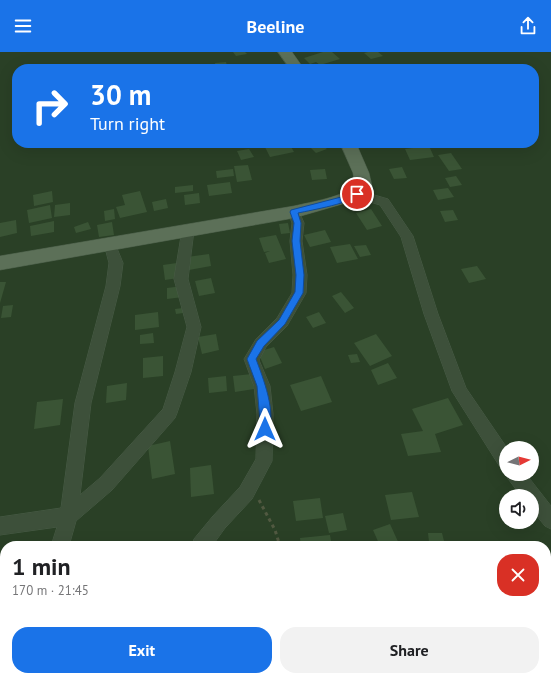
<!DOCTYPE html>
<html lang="en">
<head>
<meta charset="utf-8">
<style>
	:root { --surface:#fff; --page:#f2f2f2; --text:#202124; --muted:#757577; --accent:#1a73e8 }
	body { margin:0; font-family:"PT Sans",sans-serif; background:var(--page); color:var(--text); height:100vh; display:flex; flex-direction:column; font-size:15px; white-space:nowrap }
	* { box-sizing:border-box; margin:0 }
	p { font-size:13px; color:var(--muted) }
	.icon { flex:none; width:22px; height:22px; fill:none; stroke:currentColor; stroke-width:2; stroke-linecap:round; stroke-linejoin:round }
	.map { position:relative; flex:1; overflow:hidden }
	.side { position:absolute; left:0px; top:489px; width:551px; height:140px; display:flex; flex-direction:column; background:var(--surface); border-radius:16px 16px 0 0; box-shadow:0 4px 16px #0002 }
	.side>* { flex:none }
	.top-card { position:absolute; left:12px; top:12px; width:527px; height:84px; border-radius:16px; box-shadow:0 4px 16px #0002; background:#1a73e8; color:#fff; overflow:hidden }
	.needle { width:26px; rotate:84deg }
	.tools { position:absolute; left:499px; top:389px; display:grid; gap:8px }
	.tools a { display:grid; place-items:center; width:40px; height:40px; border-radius:50%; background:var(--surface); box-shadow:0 4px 16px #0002; font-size:20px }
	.pin { position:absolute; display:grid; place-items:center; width:34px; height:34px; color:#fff; margin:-17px; border:2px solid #fff; border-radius:50%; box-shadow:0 1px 4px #0007 }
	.me { position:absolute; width:44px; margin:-22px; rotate:0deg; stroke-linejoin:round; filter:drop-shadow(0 0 3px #0008) }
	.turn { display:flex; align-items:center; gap:14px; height:84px; padding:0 12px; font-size:18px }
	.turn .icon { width:52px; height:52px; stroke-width:2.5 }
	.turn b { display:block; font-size:28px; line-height:34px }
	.round { display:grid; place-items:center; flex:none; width:42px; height:42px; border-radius:16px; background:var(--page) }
	.summary { display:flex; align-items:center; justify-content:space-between; height:68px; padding:0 12px }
	h1 { font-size:24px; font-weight:800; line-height:30px }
	.button { display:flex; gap:8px; margin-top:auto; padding:8px 12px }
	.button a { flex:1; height:46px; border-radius:16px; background:var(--accent); color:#fff; font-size:16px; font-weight:800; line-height:46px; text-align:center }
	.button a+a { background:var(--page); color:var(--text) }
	header { display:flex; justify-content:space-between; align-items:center; height:52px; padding:0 12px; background:var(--accent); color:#fff; font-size:18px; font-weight:800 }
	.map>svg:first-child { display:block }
	.building { fill:#3a5435 }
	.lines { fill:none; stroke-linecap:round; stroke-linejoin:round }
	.street-casing { stroke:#495c47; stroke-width:1 }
	.primary-casing { stroke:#495c47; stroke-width:1 }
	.path { stroke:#515941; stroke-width:3; stroke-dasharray:3.5 3.5; stroke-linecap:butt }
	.street { fill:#3d503a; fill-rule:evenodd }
	.primary { fill:#5c7058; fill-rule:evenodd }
	.route { fill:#1a73e8; stroke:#114b97 }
</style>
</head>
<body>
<header><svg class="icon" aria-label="menu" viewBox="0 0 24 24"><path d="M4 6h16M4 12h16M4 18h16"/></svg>Beeline<svg class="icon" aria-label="share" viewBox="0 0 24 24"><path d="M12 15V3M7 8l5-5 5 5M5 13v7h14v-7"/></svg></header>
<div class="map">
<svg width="551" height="629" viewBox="0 0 551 629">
	<rect width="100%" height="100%" fill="#2a4026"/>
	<path class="building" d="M233 0H245L247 2 236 4Z
		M323 0H332L340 7 320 13 316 10 310 12 304 6Z
		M368 0H378L383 4 371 7 364 1Z
		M226 10 228 17H216L215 11Z
		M263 91H289L294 100 270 105Z
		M321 92 327 97 316 101 311 96Z
		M429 94 434 105 410 108 405 97Z
		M249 97 254 105 241 108 237 99Z
		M451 101 462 117 449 119 438 103Z
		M248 113 252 128 237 130 234 114Z
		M402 115 407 126 394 127 389 117Z
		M233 117 234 124 217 126 216 119Z
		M325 117 327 127 312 128 310 118Z
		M456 124 462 133 450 135 445 126Z
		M230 130 232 141 209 144 207 133Z
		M193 133V139L175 141V135Z
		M448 136 454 145 438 148 433 138Z
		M52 139 53 150 34 154 33 143Z
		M140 139 147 160 120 166 116 155 125 153 122 143Z
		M199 141 200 151 185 153 184 143Z
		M166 147 168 156 154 159 152 150Z
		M70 151V163L54 165 55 153Z
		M50 153 52 166 29 171 27 158Z
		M114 157 115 167 105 169 104 159Z
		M371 157 382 174 367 178 356 161Z
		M453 158 458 168 445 170 440 159Z
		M16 168 17 181 0 185V171Z
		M54 169V180L31 184 30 174Z
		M88 170 91 177 76 181 74 175Z
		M112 170 114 183 99 185 97 173Z
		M288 171 290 181 281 182 279 172Z
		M325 178 331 190 310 195 304 183Z
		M276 183 286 207 269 211 265 201 270 199 264 200 259 186Z
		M350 192 358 207 337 211 330 195Z
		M366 193 371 203 360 205 354 194Z
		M209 202 211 214 189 218 187 205Z
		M177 211 178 226 165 228 163 213Z
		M477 214 486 227 469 231 461 217Z
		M211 226 215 241 199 244 195 229Z
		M0 230H6L0 251Z
		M183 234V245L167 247V236Z
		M341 240 354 256 345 261 332 244Z
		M13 253 11 265 1 266 3 254Z
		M183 256V261L176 262 175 257Z
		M158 260 159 275 135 278V263Z
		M319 260 326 271 313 276 306 265Z
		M153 281 154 291 140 292V283Z
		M216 282 219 298 202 302 198 285Z
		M376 282 392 304 370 314 354 291Z
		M274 295 282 311 265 317 258 300Z
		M357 302 360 310 351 311 348 303Z
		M163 304V324L143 326V306Z
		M388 311 397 326 378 333 371 318Z
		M252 322 254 337 235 340 233 324Z
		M226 324 227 339 209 341 208 326Z
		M321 324 332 350 301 359 290 333Z
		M127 331 126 348 106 351 107 334Z
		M448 346 463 373 435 382 441 400 408 404 401 382 423 379 412 357Z
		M63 347 60 373 34 377 37 350Z
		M170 389 175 422 152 427 148 394Z
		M211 413 214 442 191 445 190 416Z
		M412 440 419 465 391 468 385 443Z
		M320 446 323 466 296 469 293 449Z
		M343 461 347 478 329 481 325 464Z
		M390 472 400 494H380L373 478Z
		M428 481H442L444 489 429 490Z
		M330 483 332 494H301L300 486Z
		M5 593V624H34L33 629H0V594Z
		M157 624H192V629H157Z
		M403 624H426L427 629H404Z"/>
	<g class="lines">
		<g class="street-casing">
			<path id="street" d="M357 138 388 147 413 184 438 262 466 336 507 396 506 417 500 415 452 339 424 262 401 185 380 153 353 145 351 142 353 139Z
				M294 156 298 157 304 171 302 189 307 223 306 241 287 274 266 295 259 308 270 334 273 362 272 409 252 447 225 476 212 494H192L194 487 213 464 240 435 256 407 257 362 254 334 244 307 256 287 277 266 292 241 293 223 290 189 292 171 288 160 290 157Z
				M188 174 192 175 194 178 188 227 201 275 191 320 177 361 175 366 112 438 76 469 69 494H51L57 475 0 483V465L61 456 75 351 106 234 109 211 104 192 106 189 110 187 114 189 123 211 120 234 91 351 80 443 100 426 163 357 175 320 187 275 174 227 182 178 184 175Z
				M506 422H526L551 454V477L545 474 532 458V444H521L509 428Z"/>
		</g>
		<g class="primary-casing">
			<path id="primary" d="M278 0H292L304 17H290Z
				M340 91H356L369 121 372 134 363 146 294 166 0 218V204L294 154C311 150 344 145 355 133L353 121Z"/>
		</g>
		<path class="path" d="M259 448 275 478 280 494
			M302 624V629"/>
		<use href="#street" class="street"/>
		<use href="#primary" class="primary"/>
	</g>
	<path class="route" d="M357 139 361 142C352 151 312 158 298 161L301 171 300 189 304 223 303 241 285 272 264 294 256 307C263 326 277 361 268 381L265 382 261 381 257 334 247 307 257 289 279 268 295 240 296 223 292 189 294 171 290 160 291 158 345 144Z"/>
</svg>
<div class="tools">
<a><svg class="needle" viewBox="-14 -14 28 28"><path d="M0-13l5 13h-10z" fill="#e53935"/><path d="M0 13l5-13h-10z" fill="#757577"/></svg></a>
<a><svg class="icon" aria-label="sound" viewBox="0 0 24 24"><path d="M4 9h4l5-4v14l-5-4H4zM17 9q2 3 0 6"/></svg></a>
</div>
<div class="pin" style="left:357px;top:142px;background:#d93025"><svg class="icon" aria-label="arrive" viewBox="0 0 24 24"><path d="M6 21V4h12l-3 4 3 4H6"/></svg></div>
<svg class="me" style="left:265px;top:377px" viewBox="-20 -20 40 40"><path d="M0-17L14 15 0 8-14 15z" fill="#1a73e8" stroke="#fff" stroke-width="4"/></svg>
<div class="top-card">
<div class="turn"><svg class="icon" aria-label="right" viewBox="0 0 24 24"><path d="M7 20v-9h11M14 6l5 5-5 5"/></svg><div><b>30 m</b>Turn right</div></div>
</div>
<section class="side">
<div class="summary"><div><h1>1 min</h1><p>170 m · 21:45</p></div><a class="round" style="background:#d93025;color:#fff"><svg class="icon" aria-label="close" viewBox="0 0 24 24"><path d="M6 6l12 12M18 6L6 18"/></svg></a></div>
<div class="button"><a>Exit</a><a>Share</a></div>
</section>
</div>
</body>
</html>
